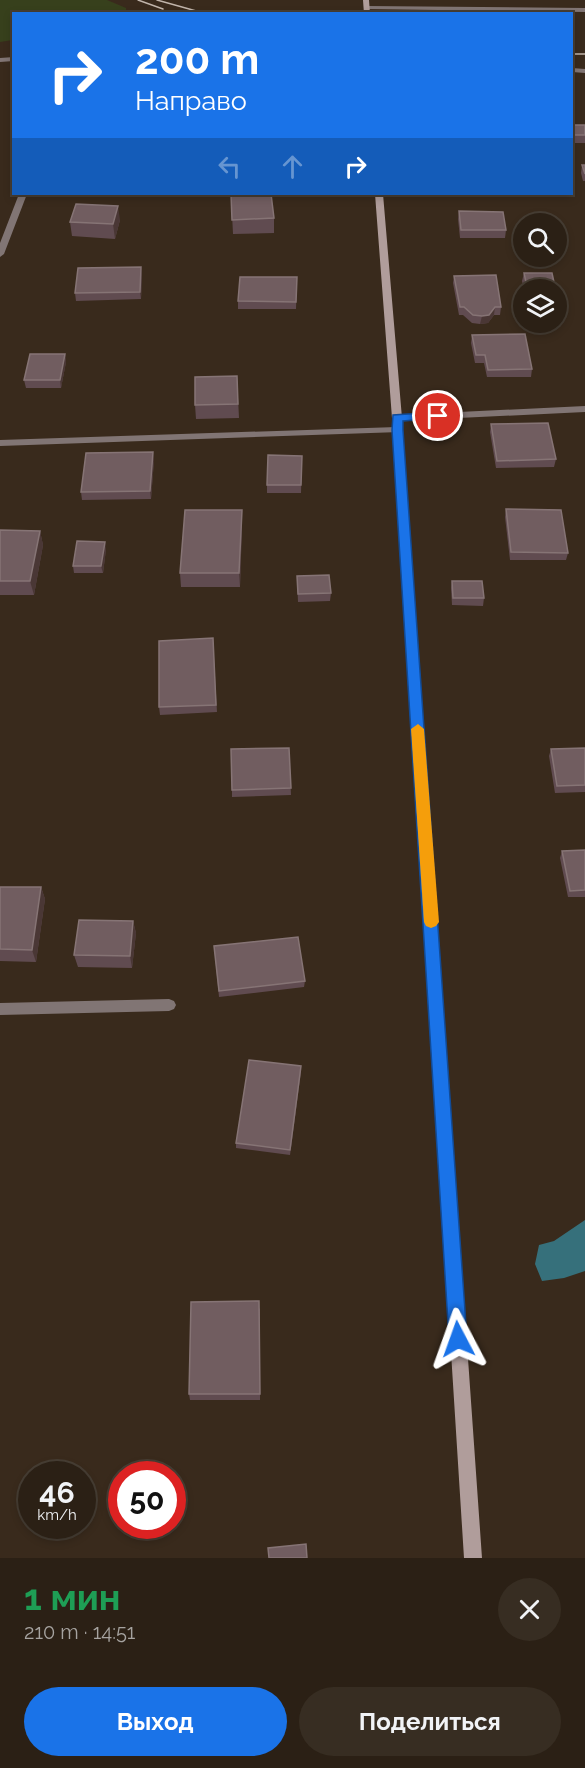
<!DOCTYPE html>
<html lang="ru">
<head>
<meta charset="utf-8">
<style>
	:root { --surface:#2b2015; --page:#372d22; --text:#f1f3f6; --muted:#a6a3a0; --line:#473e34; --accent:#1a73e8 }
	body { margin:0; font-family:Raleway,sans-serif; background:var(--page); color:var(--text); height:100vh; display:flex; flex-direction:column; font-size:22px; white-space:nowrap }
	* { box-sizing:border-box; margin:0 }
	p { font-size:20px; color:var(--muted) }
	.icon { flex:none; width:33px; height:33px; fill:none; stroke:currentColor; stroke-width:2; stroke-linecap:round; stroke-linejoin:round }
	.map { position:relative; height:1558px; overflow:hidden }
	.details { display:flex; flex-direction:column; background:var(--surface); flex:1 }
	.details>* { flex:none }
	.banner { position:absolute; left:12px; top:12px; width:561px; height:183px; border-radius:0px; box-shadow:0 3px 9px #0003,0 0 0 2px var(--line); background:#1a73e8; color:#fff; overflow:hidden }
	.controls { position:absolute; left:513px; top:213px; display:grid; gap:12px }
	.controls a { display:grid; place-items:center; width:54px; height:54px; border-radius:50%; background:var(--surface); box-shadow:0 3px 9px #0003,0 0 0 2px var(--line); font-size:30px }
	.speed { position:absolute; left:18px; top:1461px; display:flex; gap:12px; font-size:30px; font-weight:700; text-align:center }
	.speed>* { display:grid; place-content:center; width:78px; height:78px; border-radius:50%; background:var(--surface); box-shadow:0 3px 9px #0003,0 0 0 2px var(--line); line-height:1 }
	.speed small { font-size:15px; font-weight:400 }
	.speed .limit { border:9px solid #d22; background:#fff; color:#111 }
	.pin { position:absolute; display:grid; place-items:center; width:51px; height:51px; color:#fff; margin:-26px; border:3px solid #fff; border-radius:50%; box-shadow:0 2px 6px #0007 }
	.me { position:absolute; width:66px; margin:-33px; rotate:356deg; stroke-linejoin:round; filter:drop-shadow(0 0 4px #0008) }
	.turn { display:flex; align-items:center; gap:21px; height:126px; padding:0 24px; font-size:27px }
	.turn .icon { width:78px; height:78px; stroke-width:2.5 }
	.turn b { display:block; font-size:42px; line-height:51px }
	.lanes { display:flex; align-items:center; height:57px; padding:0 24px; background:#0003; justify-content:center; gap:30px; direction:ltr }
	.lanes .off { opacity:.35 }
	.round { display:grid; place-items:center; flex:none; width:63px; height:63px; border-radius:32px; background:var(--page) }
	.summary { display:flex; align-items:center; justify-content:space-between; height:102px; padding:0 24px }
	h1 { font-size:36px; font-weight:700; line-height:45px; color:#1e9e55 }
	.button { display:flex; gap:12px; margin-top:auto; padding:12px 24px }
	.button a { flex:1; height:69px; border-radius:36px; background:var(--accent); color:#fff; font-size:24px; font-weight:700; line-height:69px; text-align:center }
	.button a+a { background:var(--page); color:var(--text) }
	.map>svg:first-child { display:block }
	.green { fill:#37401c }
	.water { fill:#36707b }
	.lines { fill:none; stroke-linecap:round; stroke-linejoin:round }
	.service { fill:#817574; fill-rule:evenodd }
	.minor { fill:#817574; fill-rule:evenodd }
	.secondary { fill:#b09d9b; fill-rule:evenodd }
	.tram { stroke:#c1b5ab; stroke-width:1.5 }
	.wall { fill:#604b50 }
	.shaded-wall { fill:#4a3735 }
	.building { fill:#715d60; stroke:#867475; stroke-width:1.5 }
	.route { fill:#1a73e8; stroke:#114b97; stroke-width:1.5 }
	.slow { fill:#f59e0b }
</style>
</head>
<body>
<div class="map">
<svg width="585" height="1558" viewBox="0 0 585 1558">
	<rect width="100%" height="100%" fill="#392a1c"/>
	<path class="green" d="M0 0H107L126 8V13L14 14 13 40 0 42Z"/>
	<path class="water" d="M585 1220V1271L564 1278 542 1281 535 1264 539 1245 554 1241Z"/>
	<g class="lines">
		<path class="service" d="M367 6 585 8V12L365 9 364 8Z
			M14 57V61L0 62V58Z
			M19 194H27L4 254 0 257V243Z
			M585 406V412L397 421 392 418 397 415Z
			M397 427 402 430 400 432 0 446V440Z
			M169 999 174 1001 176 1005 174 1009 169 1011 0 1015V1003Z"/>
		<path class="minor" d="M572 68 585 69V73L572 72Z"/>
		<path class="secondary" d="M363 0H369L370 14H364Z
			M375 194H383L402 418 482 1558H464L392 418Z"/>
		<path class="tram" d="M138 0 163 9
			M157 0 207 14
			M572 54H585"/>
	</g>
	<path class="wall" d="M572 125H585V143H572Z
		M582 165H585V181H583L581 173Z
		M231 194 274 218V233L233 234Z
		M459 211 506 230 505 238H460L458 219Z
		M120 220 115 239 72 236 70 222Z
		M524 273 555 287V290H524L522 281Z
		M142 275 141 299 76 301 75 293Z
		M454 276 501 307 500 315H494L488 323 480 324 472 323 463 315H459L453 283Z
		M297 277 296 309H238V301Z
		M472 335 532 369 531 377H487L484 363H475L471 343Z
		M65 354 66 362 61 388H26L24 380Z
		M237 376 239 418 196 419 195 405Z
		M491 424 556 459 554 467 496 468 490 432Z
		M302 456 301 493H267V485Z
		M154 460 151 499 82 500 81 492Z
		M506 509 568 553 566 560H510L505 517Z
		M242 510V525L240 587H181L180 573Z
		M0 530 40 531 43 545 34 595H0Z
		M106 549 103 573H74L73 566Z
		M297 576 331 593 330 601 298 602Z
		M452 581 484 598 483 606 452 605 451 588Z
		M213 638 217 712 160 715 159 707Z
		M289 748 291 795 232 797V790Z
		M585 748V792L555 793 549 756 551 749Z
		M585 850V897H568L560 858 562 851Z
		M0 887H41L45 899 36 962 0 961Z
		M133 921 136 933 132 968 78 967 74 955Z
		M214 946 305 981 304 987 219 997Z
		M301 1071 290 1155 236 1148V1143Z
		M260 1308V1400H190L189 1394Z"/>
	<path class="shaded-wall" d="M118 206 120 220 115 239 113 224Z
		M141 267 142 275 141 299 140 292Z
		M495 307 494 315 488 323 480 324 482 316Z
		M65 354 66 362 61 388 60 380Z
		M153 452 154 460 151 499 150 491Z
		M242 510V525L240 587 239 573Z
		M40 531 43 545 34 595 30 581Z
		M105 542 106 549 103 573 101 566Z
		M41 887 45 899 36 962 32 950Z
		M133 921 136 933 132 968 130 956Z
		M301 1066V1071L290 1155V1150Z"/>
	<path class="building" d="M572 125H585V135H572Z
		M582 165H585V174Z
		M231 194H271L274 218 232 220Z
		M76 204 118 206 113 224 70 222Z
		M459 211 503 212 506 230H461Z
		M141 267 140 292 75 293 78 268Z
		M524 273H552L555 287H527Z
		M496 275 501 307H495L489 315 482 316 473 315 464 307H460L454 276Z
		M240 277H297L296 302 238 301Z
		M525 334 532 369 488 370 485 355H476L472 335Z
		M30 354H65L60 380H24Z
		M237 376 238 404 195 405V377Z
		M548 423 556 459 497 461 491 424Z
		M153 452 150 491 81 492 86 453Z
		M268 455 302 456 301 485H267Z
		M506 509 561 510 568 553 511 552Z
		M185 510H242L239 573H180Z
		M0 530 40 531 30 581H0Z
		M77 541 105 542 101 566H73Z
		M329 575 331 593 298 594 297 576Z
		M452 581H482L484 598H453Z
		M213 638 216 705 159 707V641Z
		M289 748 291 788 232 790 231 749Z
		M585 748V785L557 786 551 749Z
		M585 850V890L570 891 562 851Z
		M0 887H41L32 950 0 949Z
		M79 920 133 921 130 956 74 955Z
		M298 937 305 981 219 991 214 946Z
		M249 1060 301 1066 290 1150 236 1143Z
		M259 1301 260 1394H189L191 1302Z
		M306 1544 307 1558H269L268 1548Z"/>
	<path class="route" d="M438 412 441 413V418L403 421V430L467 1339 464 1345 458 1348 452 1345 449 1339 392 430 393 415Z"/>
	<path class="slow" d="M418 724 424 729 439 922 436 926 431 928 426 926 424 922 411 729Z"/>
</svg>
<div class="controls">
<a><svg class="icon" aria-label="search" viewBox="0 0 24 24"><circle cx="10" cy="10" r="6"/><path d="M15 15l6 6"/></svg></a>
<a><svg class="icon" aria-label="layers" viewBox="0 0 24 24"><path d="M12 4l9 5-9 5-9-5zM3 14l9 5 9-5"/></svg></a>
</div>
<div class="speed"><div>46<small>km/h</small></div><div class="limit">50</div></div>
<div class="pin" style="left:438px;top:416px;background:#d93025"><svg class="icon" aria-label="arrive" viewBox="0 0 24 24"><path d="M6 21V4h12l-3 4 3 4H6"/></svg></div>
<svg class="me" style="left:458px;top:1339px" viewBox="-20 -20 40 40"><path d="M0-17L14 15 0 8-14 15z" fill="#1a73e8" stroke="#fff" stroke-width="4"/></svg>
<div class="banner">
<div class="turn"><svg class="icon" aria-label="right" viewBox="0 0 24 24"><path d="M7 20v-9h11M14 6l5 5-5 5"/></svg><div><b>200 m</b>Направо</div></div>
<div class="lanes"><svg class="icon off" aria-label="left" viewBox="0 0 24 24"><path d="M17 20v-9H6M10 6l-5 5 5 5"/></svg><svg class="icon off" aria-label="ahead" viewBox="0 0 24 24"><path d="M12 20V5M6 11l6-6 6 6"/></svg><svg class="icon" aria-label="right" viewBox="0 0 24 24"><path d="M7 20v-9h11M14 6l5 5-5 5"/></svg></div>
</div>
</div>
<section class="details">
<div class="summary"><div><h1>1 мин</h1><p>210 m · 14:51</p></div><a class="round"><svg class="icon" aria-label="close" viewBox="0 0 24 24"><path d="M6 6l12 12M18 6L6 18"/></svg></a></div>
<div class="button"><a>Выход</a><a>Поделиться</a></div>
</section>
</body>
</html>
